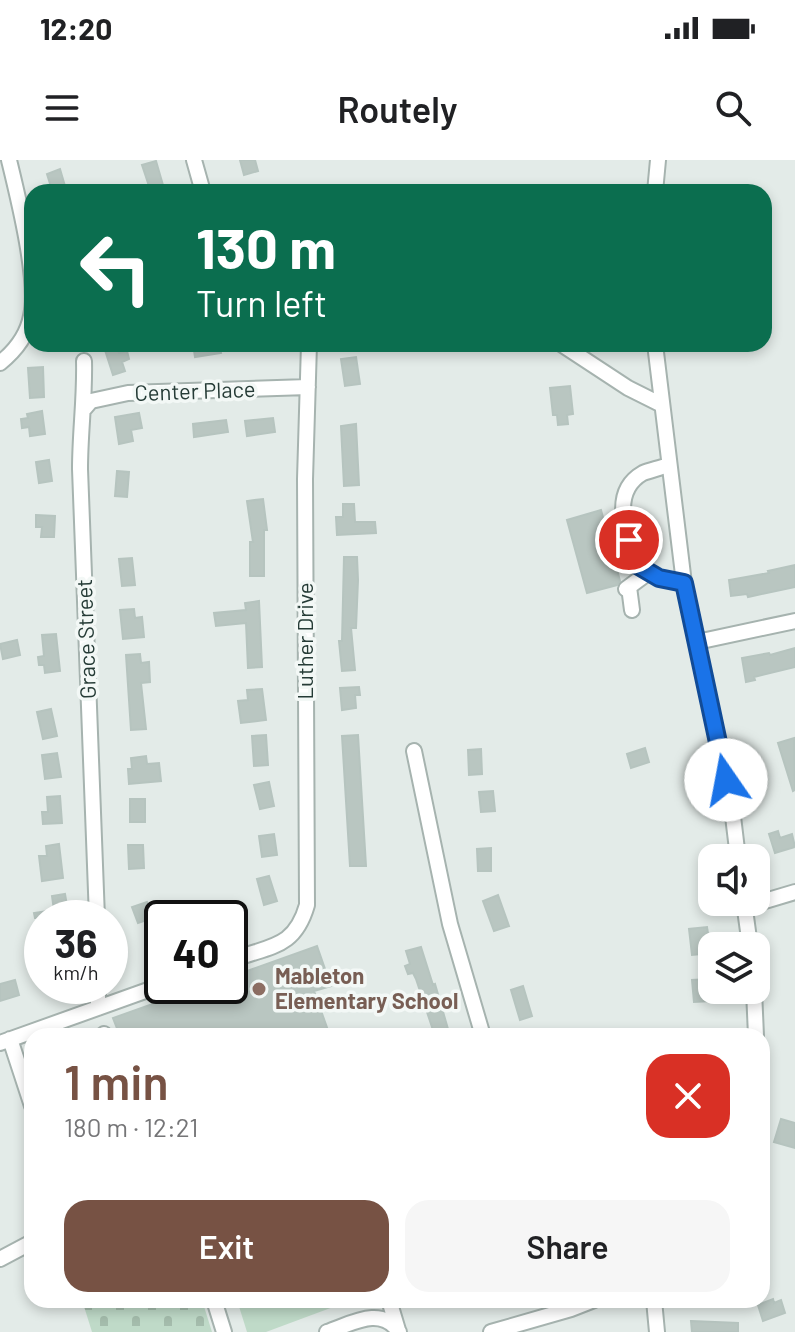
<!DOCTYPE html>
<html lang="en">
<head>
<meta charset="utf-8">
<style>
	:root { --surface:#fff; --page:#f6f6f6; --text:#202124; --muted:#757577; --accent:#775244 }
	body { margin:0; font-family:Barlow,sans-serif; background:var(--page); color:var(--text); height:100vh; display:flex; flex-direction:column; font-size:30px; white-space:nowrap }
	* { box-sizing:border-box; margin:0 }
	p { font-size:26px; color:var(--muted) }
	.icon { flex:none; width:44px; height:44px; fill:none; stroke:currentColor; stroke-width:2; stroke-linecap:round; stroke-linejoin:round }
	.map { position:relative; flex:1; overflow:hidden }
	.panel { position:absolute; left:24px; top:868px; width:746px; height:280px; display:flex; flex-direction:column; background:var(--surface); border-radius:24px; box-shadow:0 4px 12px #0003 }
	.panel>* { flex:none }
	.banner { position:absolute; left:24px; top:24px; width:748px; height:168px; border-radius:24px; box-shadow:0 4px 12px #0003; background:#0b6e4f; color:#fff; overflow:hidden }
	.fabs { position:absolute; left:698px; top:684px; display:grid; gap:16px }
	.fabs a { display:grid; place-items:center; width:72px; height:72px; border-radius:16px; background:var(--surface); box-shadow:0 4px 12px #0003; font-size:40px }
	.speed { position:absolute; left:24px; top:740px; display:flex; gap:16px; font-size:40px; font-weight:700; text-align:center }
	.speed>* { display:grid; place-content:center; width:104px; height:104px; border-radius:50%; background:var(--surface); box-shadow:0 4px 12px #0003; line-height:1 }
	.speed small { font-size:20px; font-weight:400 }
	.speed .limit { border:4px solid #111; border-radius:12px; background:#fff; color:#111 }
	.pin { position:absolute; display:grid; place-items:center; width:68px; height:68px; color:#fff; margin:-34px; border:4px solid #fff; border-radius:50%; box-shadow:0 2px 8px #0007 }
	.me { position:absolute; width:88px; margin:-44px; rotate:348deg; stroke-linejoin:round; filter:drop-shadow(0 0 6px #0008) }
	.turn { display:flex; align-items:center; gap:28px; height:168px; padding:0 40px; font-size:36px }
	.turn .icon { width:104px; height:104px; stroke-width:2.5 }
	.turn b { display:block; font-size:56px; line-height:68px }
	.round { display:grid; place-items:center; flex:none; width:84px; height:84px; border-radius:24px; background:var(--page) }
	.head { display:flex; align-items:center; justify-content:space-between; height:136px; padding:0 40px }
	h1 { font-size:48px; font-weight:600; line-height:60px; color:var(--accent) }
	.cta { display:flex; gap:16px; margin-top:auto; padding:16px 40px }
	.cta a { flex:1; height:92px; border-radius:24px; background:var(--accent); color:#fff; font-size:32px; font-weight:600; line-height:92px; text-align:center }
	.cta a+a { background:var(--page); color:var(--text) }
	.status { display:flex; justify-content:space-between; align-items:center; height:56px; padding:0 40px; background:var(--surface); direction:ltr }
	.status svg { height:22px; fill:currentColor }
	header { display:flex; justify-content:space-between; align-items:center; height:104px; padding:0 40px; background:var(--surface); font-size:36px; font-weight:600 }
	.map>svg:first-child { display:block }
	.cemetery { fill:url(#cemetery-stones) }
	.pitch { fill:#bfdac8 }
	.building { fill:#b9c6c1; stroke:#b6c4bf; stroke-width:2 }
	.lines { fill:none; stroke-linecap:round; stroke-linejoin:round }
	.minor-casing { stroke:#a6b3af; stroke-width:18 }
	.minor { stroke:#fff; stroke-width:14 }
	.route-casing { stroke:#114b97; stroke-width:20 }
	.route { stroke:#1a73e8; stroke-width:14 }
	.education-dot { fill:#8d6e63; stroke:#f3f8f6; stroke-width:3 }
	.labels { text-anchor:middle; stroke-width:7; stroke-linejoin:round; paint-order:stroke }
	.street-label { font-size:22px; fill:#253b36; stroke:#f3f8f6 }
	.education-label { font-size:22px; font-weight:bold; fill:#785e54; stroke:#f3f8f6; text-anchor:start }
</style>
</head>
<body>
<div class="status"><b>12:20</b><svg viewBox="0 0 49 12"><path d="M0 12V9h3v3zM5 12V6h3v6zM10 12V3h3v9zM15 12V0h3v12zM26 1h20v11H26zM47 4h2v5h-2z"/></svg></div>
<header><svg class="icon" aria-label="menu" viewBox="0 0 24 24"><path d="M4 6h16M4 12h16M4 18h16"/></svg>Routely<svg class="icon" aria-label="search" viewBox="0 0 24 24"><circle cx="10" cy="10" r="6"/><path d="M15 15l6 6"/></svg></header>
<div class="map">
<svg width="795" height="1172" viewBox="0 0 795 1172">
	<defs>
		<pattern id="cemetery-stones" width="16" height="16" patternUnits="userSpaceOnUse" patternTransform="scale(2)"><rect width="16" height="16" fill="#bfdac8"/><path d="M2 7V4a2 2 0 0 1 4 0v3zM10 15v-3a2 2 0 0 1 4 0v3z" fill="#a4bcac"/></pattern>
	</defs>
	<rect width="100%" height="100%" fill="#e3ebe8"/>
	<path class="cemetery" d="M82 1140H202L212 1172H92Z"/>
	<path class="pitch" d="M237 1140H352L266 1172H247Z"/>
	<path class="building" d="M240 0H255L258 11 244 15Z
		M156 1 165 32H151L142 5Z
		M60 9 65 26 52 30 47 14Z
		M116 184 119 193 127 191 129 199 122 202 125 211 113 215 104 187Z
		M193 184H219L221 193 195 197Z
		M356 197 360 224 345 226 341 199Z
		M43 207 44 237 30 238 28 208Z
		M570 226 573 254 567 255 568 264 558 265 557 255H553L550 228Z
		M42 251 45 274 30 276 29 267 22 268 21 259 28 258 27 254Z
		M139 253 142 268 131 270 133 281 119 284 115 257Z
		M273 258 275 272 247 276 245 261Z
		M226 260 228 272 194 277 193 264Z
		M356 264 359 325 344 326 341 266Z
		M49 300 52 321 39 323 36 302Z
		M117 311 129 312 127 337 115 336Z
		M263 339 267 370H264V416H250V382H253L247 341Z
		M343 344H354L355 362H375L376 373 337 375 336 357H343Z
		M601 350 620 421 617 425 587 433 567 360Z
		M36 355 55 356 54 377H41L42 367H36Z
		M344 397H357L358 420 356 468H351L355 510 342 511 339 481H342Z
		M132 398 135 425 122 426 119 399Z
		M795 405V427L748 437 747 434 731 436 729 420 769 413 768 411Z
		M259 441 262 507 248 508 246 463 216 466 214 453 246 450 245 443Z
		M134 449 135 458 142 457 144 477 123 479 120 450Z
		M56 474 60 511 45 513 44 505H39L38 497 44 496 42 475Z
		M17 480 20 495 3 499 0 484Z
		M795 488V507L754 517 755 520 746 522 742 498 769 493 770 495Z
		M140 494 141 503 149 502 150 522 141 523 146 569 131 570 126 495Z
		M359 527 360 535H355L356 548 342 550 340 528Z
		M262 529 266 560 241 563 238 541 248 540 247 530Z
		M51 549 57 576 43 579 37 552Z
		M266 575 268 605 254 606 252 576Z
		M358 575 366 706H350L342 576Z
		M794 578 795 630 793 631 778 583Z
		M645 588 649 602 631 608 627 594Z
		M481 589 482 614 469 615 468 590Z
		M57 593 61 617 45 619 42 595Z
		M146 596 147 604 159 603 161 621 129 624 128 609H132L131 598Z
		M269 622 274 646 260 649 254 625Z
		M493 631 495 651 481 652 479 632Z
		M60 636 62 663 43 664 42 652H48L47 637Z
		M130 639H145V662H130Z
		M778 671 780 678 792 674 795 687 775 693 769 674Z
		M274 674 277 695 262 697 259 676Z
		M59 684 63 718 42 721 39 696H47L46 686Z
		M128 685H143L144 708 129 709Z
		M491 688V711H478L477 689Z
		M269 716 277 741 264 745 257 719Z
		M65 734 69 758H35L34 753 54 750 52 736Z
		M498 735 509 766 494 771 483 741Z
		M147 742 153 758 138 763 132 747Z
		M707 767 711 793 692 795 689 769Z
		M317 786 331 826 314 831 330 876H120L113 858 203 826H230V817Z
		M421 787 433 825 435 824 450 876H435L416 819 413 813 408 814 405 806 410 804 406 791Z
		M709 819 711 841 694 842 692 820Z
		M15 820 19 835 0 841V824Z
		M523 826 532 856 520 860 511 830Z
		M781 959 795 963V988L774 982Z
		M773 1139 774 1143 781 1140 785 1153 763 1161 758 1145Z
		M691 1161 738 1163V1172H692Z"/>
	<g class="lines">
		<g class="minor-casing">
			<path id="minor" d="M194 0 203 32
				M655 32 658 0
				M561 184 628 228 662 245
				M655 184 684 423 732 648 738 698
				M84 201C85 238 80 272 80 309L97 758
				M0 203C15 191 27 176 31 156 39 121 18 37 9 0
				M85 248 91 241 128 233 308 227
				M668 305C660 308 651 310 643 313 608 333 628 376 637 405L659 418 684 423
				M629 427 632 450
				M626 429 649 412
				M697 482 795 461
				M414 591 450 764 483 876
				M744 742 750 786
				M745 747 795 732
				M230 801C269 785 294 790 307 745L305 319 309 184
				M98 826V848
				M754 830 756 876
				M104 874 105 876
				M10 879 32 946
				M0 883 162 825
				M0 1099 32 1082
				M214 1140 224 1172
				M389 1140 398 1170
				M654 1140 657 1172
				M327 1172C351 1164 381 1145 399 1172
				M491 1172 571 1149 594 1140"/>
		</g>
		<use href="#minor" class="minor"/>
	</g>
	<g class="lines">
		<g class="route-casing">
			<path id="route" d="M629 380 637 405 659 418 684 423 726 620"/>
		</g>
		<use href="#route" class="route"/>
	</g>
	<circle class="education-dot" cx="259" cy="829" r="8"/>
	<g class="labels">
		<g class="street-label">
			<text transform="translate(195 231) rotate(-2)" y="8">Center Place</text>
			<text transform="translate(86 479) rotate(-92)" y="8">Grace Street</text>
			<text transform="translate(305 481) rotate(-90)" y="8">Luther Drive</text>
		</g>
		<g class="education-label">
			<text x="275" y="824">Mableton<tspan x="275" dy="25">Elementary School</tspan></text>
		</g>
	</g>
</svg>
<div class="fabs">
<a><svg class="icon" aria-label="sound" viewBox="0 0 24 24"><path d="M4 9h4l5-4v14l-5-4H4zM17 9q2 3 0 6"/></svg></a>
<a><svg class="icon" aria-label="layers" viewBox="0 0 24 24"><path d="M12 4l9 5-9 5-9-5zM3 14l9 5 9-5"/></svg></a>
</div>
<div class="speed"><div>36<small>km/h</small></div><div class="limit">40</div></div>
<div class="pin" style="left:629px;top:380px;background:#d93025"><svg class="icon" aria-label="arrive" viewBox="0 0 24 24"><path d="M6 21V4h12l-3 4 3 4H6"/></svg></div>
<svg class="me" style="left:726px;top:620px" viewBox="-20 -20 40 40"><circle r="19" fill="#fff"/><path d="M0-13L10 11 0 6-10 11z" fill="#1a73e8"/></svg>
<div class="banner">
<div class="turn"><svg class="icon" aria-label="left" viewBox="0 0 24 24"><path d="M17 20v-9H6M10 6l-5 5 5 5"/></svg><div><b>130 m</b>Turn left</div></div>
</div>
<section class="panel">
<div class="head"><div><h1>1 min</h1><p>180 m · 12:21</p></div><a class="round" style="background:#d93025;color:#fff"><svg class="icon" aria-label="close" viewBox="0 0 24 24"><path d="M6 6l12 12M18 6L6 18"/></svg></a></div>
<div class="cta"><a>Exit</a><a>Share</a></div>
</section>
</div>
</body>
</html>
